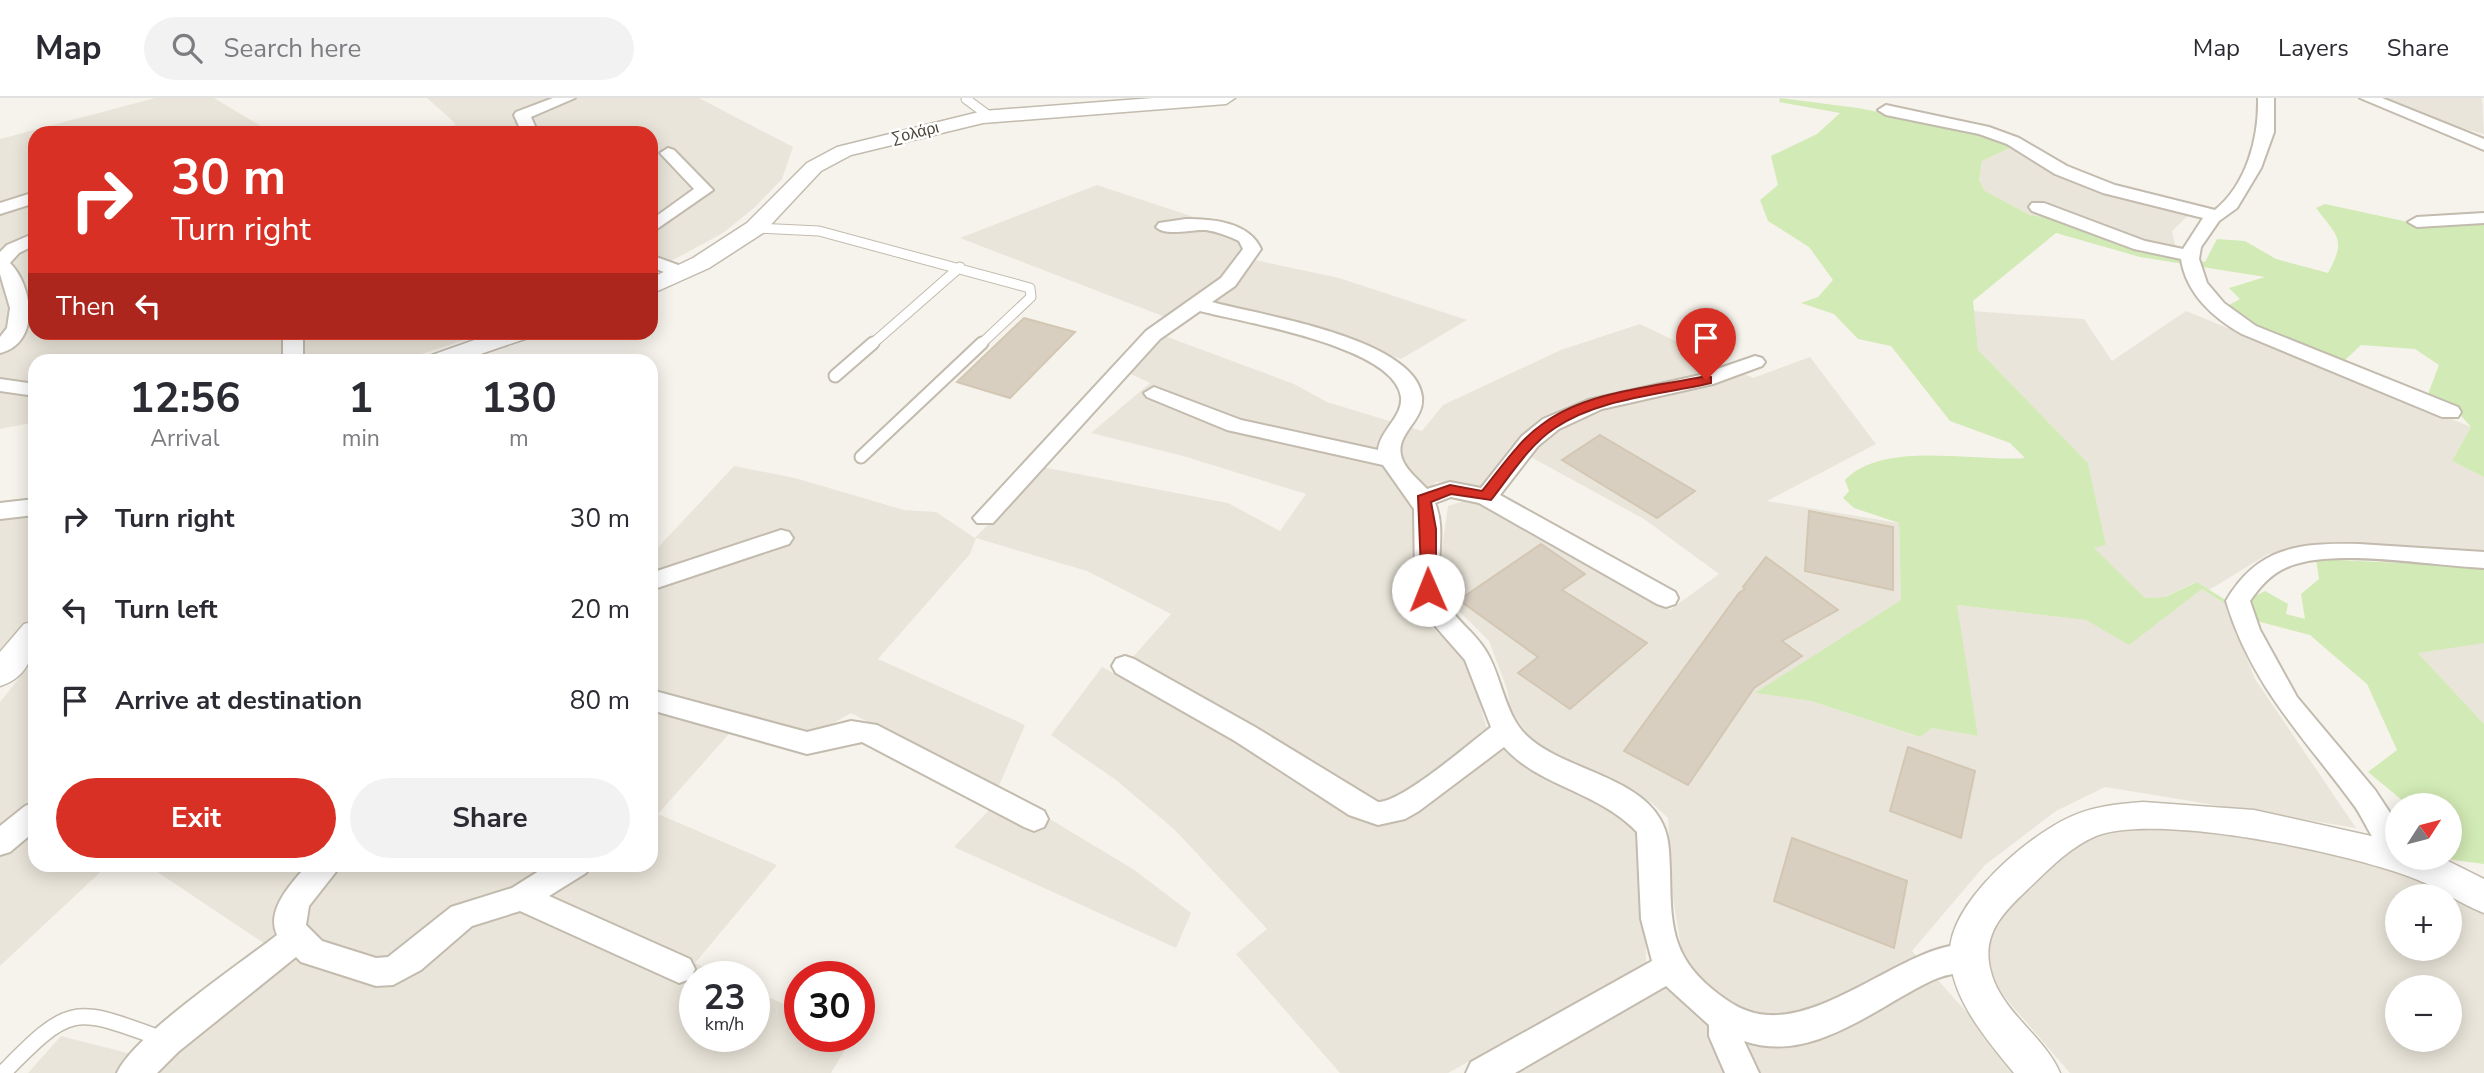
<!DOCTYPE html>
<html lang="en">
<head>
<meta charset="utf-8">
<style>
	:root { --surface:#fff; --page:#f2f2f3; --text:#2b2b33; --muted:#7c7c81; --line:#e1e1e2; --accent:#d93025 }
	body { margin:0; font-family:"Nunito Sans",sans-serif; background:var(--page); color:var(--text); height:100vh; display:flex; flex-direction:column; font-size:26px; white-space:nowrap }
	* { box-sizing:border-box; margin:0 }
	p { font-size:23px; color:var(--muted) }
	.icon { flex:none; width:38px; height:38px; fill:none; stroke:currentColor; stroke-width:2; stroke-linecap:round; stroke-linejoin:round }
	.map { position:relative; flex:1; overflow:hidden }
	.side { position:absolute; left:28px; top:256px; width:630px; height:518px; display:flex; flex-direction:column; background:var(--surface); border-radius:21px; box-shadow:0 4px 18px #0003 }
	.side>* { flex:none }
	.hud { position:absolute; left:28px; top:28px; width:630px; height:214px; border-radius:21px; box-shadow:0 4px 18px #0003; background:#d93025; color:#fff; overflow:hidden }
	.needle { width:46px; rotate:54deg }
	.controls { position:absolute; left:2385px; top:695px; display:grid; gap:14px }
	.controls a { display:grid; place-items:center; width:77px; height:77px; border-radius:50%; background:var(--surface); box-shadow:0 4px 18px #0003; font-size:35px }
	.speed { position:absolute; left:679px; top:863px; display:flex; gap:14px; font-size:35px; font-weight:700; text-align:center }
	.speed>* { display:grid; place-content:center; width:91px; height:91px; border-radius:50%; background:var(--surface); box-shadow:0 4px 18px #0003; line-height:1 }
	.speed small { font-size:18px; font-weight:400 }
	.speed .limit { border:10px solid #d22; background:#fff; color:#111 }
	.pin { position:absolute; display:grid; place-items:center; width:60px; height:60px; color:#fff; margin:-72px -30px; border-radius:50% 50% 50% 0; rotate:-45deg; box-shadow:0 0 7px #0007 }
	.pin .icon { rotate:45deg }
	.me { position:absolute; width:77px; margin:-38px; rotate:359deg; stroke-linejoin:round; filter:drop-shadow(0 0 5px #0008) }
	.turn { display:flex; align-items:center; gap:24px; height:147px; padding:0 28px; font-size:32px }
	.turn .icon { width:91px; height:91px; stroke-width:2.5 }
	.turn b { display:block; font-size:49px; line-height:60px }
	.then { display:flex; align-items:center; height:66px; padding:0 28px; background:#0003; gap:14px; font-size:26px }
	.eta { display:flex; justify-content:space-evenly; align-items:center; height:119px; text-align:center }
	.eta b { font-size:42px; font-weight:700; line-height:49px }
	.primary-button { display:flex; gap:14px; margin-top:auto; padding:14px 28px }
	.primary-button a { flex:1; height:80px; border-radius:42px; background:var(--accent); color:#fff; font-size:28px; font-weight:700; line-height:80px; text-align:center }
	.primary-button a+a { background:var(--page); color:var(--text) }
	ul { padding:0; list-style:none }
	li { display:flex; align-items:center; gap:21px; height:91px; padding:0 28px }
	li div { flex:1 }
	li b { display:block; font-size:26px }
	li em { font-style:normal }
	header { display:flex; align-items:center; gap:42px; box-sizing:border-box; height:98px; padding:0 35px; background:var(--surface); border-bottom:2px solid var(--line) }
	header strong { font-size:33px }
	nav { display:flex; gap:38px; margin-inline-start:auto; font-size:24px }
	.search { width:490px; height:63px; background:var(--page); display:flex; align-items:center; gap:18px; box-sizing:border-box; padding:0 24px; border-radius:38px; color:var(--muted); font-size:26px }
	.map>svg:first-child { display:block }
	.residential { fill:#eae5da; fill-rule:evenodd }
	.green { fill:#d2eab5 }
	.building { fill:#d8cfc1; stroke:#d3c7b4; stroke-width:2 }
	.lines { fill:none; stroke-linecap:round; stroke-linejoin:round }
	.service-far2-casing { stroke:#c2bbae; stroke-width:11 }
	.service-far1-casing { stroke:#c2bbae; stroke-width:15 }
	.service-casing { stroke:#c2bbae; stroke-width:18 }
	.minor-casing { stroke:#c2bbae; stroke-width:4 }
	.tertiary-casing { stroke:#c2bbae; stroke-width:3 }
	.service-far2 { stroke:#fff; stroke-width:9 }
	.service-far1 { stroke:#fff; stroke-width:11 }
	.service { stroke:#fff; stroke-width:15 }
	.minor { fill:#fff; fill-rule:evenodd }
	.tertiary { fill:#fff; fill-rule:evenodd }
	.route { fill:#d93025; stroke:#8d1f18; stroke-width:2 }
	.labels { text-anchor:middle; stroke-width:5; stroke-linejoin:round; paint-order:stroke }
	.far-street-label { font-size:16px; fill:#4b4439; stroke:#fff }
</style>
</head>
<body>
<header>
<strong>Map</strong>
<div class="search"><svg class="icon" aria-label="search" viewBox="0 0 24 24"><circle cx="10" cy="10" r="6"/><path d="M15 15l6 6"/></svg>Search here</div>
<nav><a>Map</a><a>Layers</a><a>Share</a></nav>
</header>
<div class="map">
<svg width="2484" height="975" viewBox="0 0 2484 975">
	<rect width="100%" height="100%" fill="#f6f3ec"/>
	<path class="residential" d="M155 0H214L259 27 264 35H35V234L486 235 403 262H35V324L0 331V41Z
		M427 0H699L793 49 782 81 755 109 723 135 651 174V35H434L456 26Z
		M2379 0H2482L2484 36 2453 28Z
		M2012 49 2190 116 2172 133 2176 151 2058 120 2030 117 1985 93 1979 82 1982 63Z
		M1097 87 1194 119 1198 127 1235 137 1247 147 1226 176 1194 205 1165 219 960 140Z
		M1255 162 1339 180 1467 222 1401 261 1316 230 1213 205Z
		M1972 213 2084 221 2112 263 2186 213 2471 329 2452 363 2484 379V455L2296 452 2268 456 2209 492 2196 484 2164 499 2145 500 2093 450 2106 447 2088 365 1978 252Z
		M1640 226 1753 280 1810 259 1876 346 1767 403 1899 425 1901 502 1756 595 1811 603 1919 639 1932 630 1978 638 1956 507 2086 522 2129 546 2202 491 2230 509 2233 526 2255 581 2356 730 2105 689 2056 713 1985 767 1912 853 2021 975H1516L1696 873 1681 849 1672 794 1668 720 1651 704 1555 657 1528 637 1510 610 1507 591 1489 543 1442 496 1438 478 1448 408 1467 402 1492 408 1670 512 1719 476 1644 421 1511 348 1483 388 1436 384 1411 405 1419 450 1404 507 1467 559 1486 628 1513 657 1608 708 1644 739 1646 866 1448 975H1340L1236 856 1267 831 1175 732 1116 682 1051 637 1102 569 1117 577 1171 516 1087 473 976 440 970 456 878 561 1025 627 998 690 1133 771 1191 815 1176 850 954 749 1004 696 851 615 816 635 744 619 658 716 777 767 695 865 723 878H695V938H754V893L800 913V938H853L831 975H28L61 938 163 964 289 862 147 767 651 766V457L734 368 795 380 904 412 936 414 975 440 1042 369 1228 405 1280 433 1306 396 1183 358 1091 335 1150 285 1129 275 1162 237 1294 286 1327 304 1422 333 1443 307 1561 252Z
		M35 417V514L0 556V422Z
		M2480 544 2484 545V626L2418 555Z
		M35 560V766L108 767 0 868V604Z
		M2130 727 2259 738 2397 769 2484 814V975H2070L1995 888 1986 859 1991 834 2006 806 2070 750 2102 731ZM2398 798H2450V850H2398ZM2398 889H2450V942H2398Z"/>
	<path class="green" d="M1780 0 1858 10 1946 27 1988 38 2012 49 1982 63 1979 82 1985 93 2030 117 2056 121 2138 154 2205 164 2217 141 2245 143 2276 161 2328 175C2347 141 2337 138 2316 110L2325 106 2422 127 2484 126V379L2452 363 2471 329 2455 311 2427 299 2439 267 2415 251 2361 247 2344 263 2243 222 2227 208 2240 201 2229 190 2265 179 2140 159 2056 135 1973 203 1978 252 2088 365 2106 447 2094 450 2145 500 2165 499 2197 484 2246 515 2253 499 2265 493 2288 506 2286 516 2305 521 2301 496 2319 481 2316 461 2484 469V545L2418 555 2484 626V766L2439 760H2450V707H2408L2368 674 2397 652 2367 586 2310 537 2249 521 2202 491 2129 547 2086 522 1957 507 1978 638 1932 630 1920 639 1811 603 1755 595 1901 502 1899 425 1854 410 1843 400 1849 393 1845 382C1883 342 1974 364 2025 360L2010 345 1950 323 1891 248 1858 241 1834 216 1801 205 1818 199 1833 182 1809 149 1768 123 1760 102 1778 87 1771 58 1817 36 1840 15 1779 4Z"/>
	<path class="building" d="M1024 220 1075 234 1010 300 957 284Z
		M1600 337 1695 393 1657 420 1562 362Z
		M1809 413 1893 429V492L1805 473Z
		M1541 446 1585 476 1562 492 1647 545 1570 611 1518 575 1538 559 1459 502Z
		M1766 459 1838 512 1782 543 1802 558 1754 590 1688 687 1624 653 1739 495 1745 491 1743 489Z
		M1908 649 1975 673 1961 740 1890 713Z
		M1792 740 1907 783 1894 850 1774 803Z"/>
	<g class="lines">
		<g class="service-far2-casing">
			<path id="service-far2" d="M966 1 989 18
				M755 130 819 133 1030 190 1031 199 980 247
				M871 247 960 169"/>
		</g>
		<g class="service-far1-casing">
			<path id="service-far1" d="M835 278 873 245
				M861 359 982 245"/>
		</g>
		<g class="service-casing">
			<path id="service" d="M3 975C72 904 74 909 165 942"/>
		</g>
		<g class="minor-casing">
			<path id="minor" d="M553 0H575L531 19 538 35H522L514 17 516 14Z
				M2258 0H2274V34L2261 70 2237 110 2219 123 2201 149 2199 161 2207 185 2224 205 2256 228 2458 309 2461 314 2458 319H2442L2242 236C2213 220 2186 195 2181 161L2134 151 2032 113 2029 109 2032 105H2044L2145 143 2183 151 2203 120 2103 95 2055 76 2007 46 1979 36 1886 17 1878 12 1886 7 1989 29 2019 40 2067 68 2115 87 2215 112C2247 86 2259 39 2258 0Z
				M2360 0H2382L2484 41V52Z
				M668 50 674 52 713 92 651 135V122L694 91 660 55Z
				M35 94V105L0 116V105Z
				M2484 115V125L2417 129 2408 124 2417 119Z
				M1186 121C1213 121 1249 124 1261 151L1235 188 1212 204C1259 217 1416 240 1422 299 1425 324 1391 337 1403 363 1408 374 1419 382 1427 391L1450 384 1481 390 1522 338 1543 321 1588 302 1700 277 1755 258 1762 260 1765 264 1762 268 1713 286 1602 311 1559 331 1538 348 1500 397 1675 494 1678 500 1675 506 1666 509 1657 506 1479 405 1451 399 1435 405C1447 433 1434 465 1442 494 1449 519 1473 531 1486 553 1502 579 1504 616 1527 638 1562 671 1636 678 1660 721 1670 738 1669 754 1670 772 1671 824 1670 856 1712 891 1729 905 1746 916 1768 917 1839 921 1927 830 1980 849L1985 859 1980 869C1965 875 1948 875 1933 882 1877 908 1812 967 1744 943L1759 975H1725L1709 938V927L1666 888 1515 975H1466L1471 964 1652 863 1641 821 1637 734C1600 694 1538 688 1504 649L1419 713 1405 721 1378 727 1349 717 1235 643 1116 575 1112 568 1116 561 1125 558 1134 561 1255 629 1378 704C1401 705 1470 645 1491 629L1465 562 1436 529 1421 505 1415 479 1414 411 1383 367 1227 332 1147 299 1144 295 1154 289 1241 322 1378 352C1380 332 1403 319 1401 299 1395 248 1241 224 1200 213L1160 241 993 425H977L973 420 1146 233 1221 180 1243 151 1239 143C1229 138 1218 134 1206 132 1192 131 1166 139 1156 129L1159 125Z
				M35 135V147L19 155 10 165C33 188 41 245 0 255V239L7 230 10 210 0 176V154L7 147Z
				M651 157 689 171 691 175 682 181 651 169Z
				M283 234H303V262H283Z
				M0 281 35 286V298L0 293Z
				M35 401V417L0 421V405Z
				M781 432 789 434 793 440 789 446 651 492V475Z
				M2359 446 2484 454V470C2432 468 2337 450 2290 468 2273 474 2260 488 2250 503L2260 532 2297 599 2375 692 2398 727V760H2409L2398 764C2376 757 2367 724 2353 706 2303 638 2251 587 2226 503 2258 448 2300 445 2359 446Z
				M651 592 807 634 851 623 877 627 1044 713 1048 721 1044 729 1034 733 1024 729 862 644 807 656 651 612Z
				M35 704V733L10 754 0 757V728L25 708Z
				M308 766H342L309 808 306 827 322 843 376 860 388 859 451 809 512 790 550 766H591L586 775 549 798 690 861 695 871 690 881 679 885 520 813 472 828 421 872 393 887 376 888 301 864 296 859 178 954 157 975H117C134 937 240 866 277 837 265 811 293 784 308 766Z"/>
		</g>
		<g class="tertiary-casing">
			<path id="tertiary" d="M1153 0H1235L1226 6 983 25 851 57 821 73 763 135 709 170 651 196V180L693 160 747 125 807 65 837 49 983 13Z
				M497 234H534L531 239 463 262H429L432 257Z
				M35 523C35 551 32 578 0 588V554L24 526Z
				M2143 704 2254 712 2398 744V760H2442L2484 781V815C2460 806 2441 791 2418 782 2356 756 2158 714 2096 738 2070 749 2049 771 2029 790 2005 813 1982 834 1990 870 1999 913 2044 937 2060 975H2014C1987 942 1950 900 1950 854 1950 804 2028 738 2070 719 2094 708 2117 706 2143 704Z"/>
		</g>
		<use href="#service-far2" class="service-far2"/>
		<use href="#service-far1" class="service-far1"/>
		<use href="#service" class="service"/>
		<use href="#minor" class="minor"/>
		<use href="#tertiary" class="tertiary"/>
	</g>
	<path class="route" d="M1706 278 1711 279V285C1660 297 1600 300 1555 330 1529 347 1510 378 1491 402L1451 396 1431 404 1436 431V492L1428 498 1422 496 1418 398 1450 387 1482 393C1501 370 1519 342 1544 325 1588 293 1655 289 1706 278Z"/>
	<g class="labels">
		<g class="far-street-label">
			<text transform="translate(915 34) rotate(-14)" y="6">Σολάρι</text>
		</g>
	</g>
</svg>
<div class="controls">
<a><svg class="needle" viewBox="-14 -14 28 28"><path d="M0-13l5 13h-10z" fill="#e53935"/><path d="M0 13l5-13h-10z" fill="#7c7c81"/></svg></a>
<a>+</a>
<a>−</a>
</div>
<div class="speed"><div>23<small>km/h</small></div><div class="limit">30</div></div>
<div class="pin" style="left:1706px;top:282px;background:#d93025"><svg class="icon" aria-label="arrive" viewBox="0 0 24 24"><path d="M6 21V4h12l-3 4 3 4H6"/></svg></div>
<svg class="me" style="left:1428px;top:492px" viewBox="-20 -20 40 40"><circle r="19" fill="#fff"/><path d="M0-13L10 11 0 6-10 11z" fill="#d93025"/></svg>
<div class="hud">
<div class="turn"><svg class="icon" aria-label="right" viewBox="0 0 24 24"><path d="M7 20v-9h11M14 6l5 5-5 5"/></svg><div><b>30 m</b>Turn right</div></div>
<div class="then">Then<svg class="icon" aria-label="left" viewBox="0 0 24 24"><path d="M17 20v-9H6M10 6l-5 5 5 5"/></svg></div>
</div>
<section class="side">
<div class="eta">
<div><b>12:56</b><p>Arrival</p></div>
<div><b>1</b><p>min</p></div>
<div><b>130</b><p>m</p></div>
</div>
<ul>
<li><svg class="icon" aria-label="right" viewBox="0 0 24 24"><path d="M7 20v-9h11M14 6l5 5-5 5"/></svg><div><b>Turn right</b></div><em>30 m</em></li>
<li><svg class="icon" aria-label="left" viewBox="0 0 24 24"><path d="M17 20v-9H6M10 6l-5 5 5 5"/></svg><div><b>Turn left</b></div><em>20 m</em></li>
<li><svg class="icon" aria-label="arrive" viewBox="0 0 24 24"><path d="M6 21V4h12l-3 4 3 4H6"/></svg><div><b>Arrive at destination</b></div><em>80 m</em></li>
</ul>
<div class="primary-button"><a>Exit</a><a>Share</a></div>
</section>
</div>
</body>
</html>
